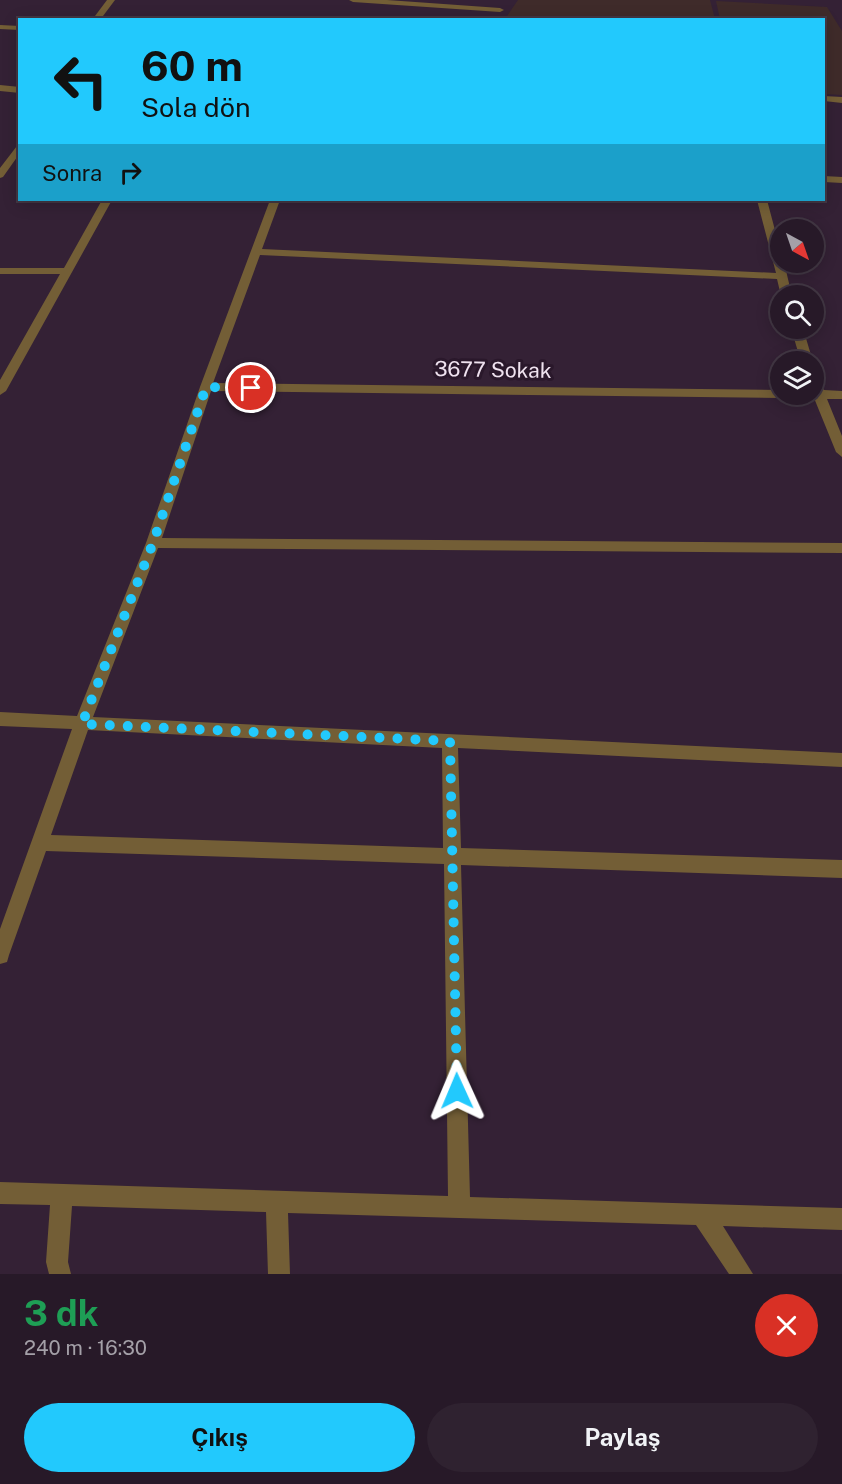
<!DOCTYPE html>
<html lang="tr">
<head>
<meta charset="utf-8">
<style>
	:root { --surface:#271928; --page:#2f2230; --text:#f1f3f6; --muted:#a4a0a8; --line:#433845; --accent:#22c9fd }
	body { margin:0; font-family:"Public Sans",sans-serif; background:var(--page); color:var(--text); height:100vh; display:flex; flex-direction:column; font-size:22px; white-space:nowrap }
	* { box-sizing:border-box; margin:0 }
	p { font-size:20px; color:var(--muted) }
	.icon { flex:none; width:33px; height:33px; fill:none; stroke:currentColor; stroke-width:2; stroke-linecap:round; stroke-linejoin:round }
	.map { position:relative; height:1274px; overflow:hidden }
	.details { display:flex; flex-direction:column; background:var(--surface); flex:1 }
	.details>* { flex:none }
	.banner { position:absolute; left:18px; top:18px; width:807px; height:183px; border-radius:0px; box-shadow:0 3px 15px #0003,0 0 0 2px var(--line); background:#22c9fd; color:#111; overflow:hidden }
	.needle { width:39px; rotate:140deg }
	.buttons { position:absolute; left:770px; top:219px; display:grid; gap:12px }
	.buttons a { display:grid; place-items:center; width:54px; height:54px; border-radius:50%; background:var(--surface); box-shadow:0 3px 15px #0003,0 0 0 2px var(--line); font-size:30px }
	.pin { position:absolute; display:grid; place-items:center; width:51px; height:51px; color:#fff; margin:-26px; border:3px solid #fff; border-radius:50%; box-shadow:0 2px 6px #0007 }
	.me { position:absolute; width:66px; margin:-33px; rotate:359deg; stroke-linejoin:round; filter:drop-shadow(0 0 4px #0008) }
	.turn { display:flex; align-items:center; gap:21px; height:126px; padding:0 24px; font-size:27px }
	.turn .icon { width:78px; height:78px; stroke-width:2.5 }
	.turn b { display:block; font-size:42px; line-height:51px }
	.then { display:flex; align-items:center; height:57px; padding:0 24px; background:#0003; gap:12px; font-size:22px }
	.round { display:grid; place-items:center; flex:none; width:63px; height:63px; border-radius:32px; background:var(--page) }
	.headline { display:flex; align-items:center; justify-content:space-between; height:102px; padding:0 24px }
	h1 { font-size:36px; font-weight:700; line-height:45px; color:#1e9e55 }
	.cta { display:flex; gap:12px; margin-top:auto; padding:12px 24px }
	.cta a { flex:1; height:69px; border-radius:36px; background:var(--accent); color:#111; font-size:24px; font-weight:700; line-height:69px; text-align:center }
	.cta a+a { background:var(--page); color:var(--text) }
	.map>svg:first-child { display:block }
	.education { fill:#3f2b2a }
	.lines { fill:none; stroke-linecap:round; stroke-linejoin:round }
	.minor { fill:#735e36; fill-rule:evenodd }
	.route { stroke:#22c9fd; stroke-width:10; stroke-dasharray:0 18 }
	.labels { text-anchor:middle; stroke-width:6; stroke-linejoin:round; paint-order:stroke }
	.street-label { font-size:21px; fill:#efe2ef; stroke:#2a182b }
</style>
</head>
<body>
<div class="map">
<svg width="842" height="1274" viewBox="0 0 842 1274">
	<rect width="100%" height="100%" fill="#342135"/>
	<path class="education" d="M518 0H710L715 19H505Z
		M716 1 827 7 842 31V95L824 94V20L720 19Z"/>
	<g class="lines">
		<path class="minor" d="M107 0H115L100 20H92Z
			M349 0H387L500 8 504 10 500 12 353 2Z
			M0 25 20 26V30L0 29Z
			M0 85 20 87V93L0 91Z
			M824 96 842 97V103L824 101Z
			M20 142V153L3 177 0 178V168Z
			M824 176 842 177V183L824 182Z
			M102 200H112L6 391 0 395V380L60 274H0V268H64Z
			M270 200H280L262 249 776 273 757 200H767L780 249V262H784L792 296H781L777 279 260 255 213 383 780 390V394H786L780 398 211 391 162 538 842 543V553L158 548 93 717 842 753V767L458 748 461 848 842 860V878L461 865 470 1197 842 1208V1230L723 1226 753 1274H729L696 1225 288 1213 290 1274H268L266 1212 72 1206 68 1262 71 1274H49L46 1262 50 1205 0 1204V1182L448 1196 444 864 46 851 9 955 7 962 0 964V929L72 729 0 726V712L77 716 146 543 200 387ZM88 730 442 748 443 848 51 835Z
			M791 328H803L813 362H801Z
			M813 375 817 376 824 390 842 391V399H827L842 436V457L836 452 814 398 807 394H813Z"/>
	</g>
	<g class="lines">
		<path class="route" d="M251 388 206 387 153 543 82 724 450 741 457 1091"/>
	</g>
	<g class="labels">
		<g class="street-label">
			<text transform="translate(493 370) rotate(1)" y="7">3677 Sokak</text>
		</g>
	</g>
</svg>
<div class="buttons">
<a><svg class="needle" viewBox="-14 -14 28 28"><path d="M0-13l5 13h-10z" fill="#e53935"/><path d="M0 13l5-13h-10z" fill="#a4a0a8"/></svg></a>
<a><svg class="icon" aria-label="search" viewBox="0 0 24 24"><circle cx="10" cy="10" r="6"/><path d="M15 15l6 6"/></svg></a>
<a><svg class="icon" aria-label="layers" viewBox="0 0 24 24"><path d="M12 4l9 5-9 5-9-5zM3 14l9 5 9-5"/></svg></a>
</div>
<div class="pin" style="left:251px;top:388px;background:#d93025"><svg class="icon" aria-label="arrive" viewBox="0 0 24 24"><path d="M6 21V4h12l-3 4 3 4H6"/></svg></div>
<svg class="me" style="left:457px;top:1091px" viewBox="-20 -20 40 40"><path d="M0-17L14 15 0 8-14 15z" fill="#22c9fd" stroke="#fff" stroke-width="4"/></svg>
<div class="banner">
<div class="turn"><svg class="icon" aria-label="left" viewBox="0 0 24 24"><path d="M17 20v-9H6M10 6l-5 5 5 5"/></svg><div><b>60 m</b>Sola dön</div></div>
<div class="then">Sonra<svg class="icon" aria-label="right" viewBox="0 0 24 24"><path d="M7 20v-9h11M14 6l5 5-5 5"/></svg></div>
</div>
</div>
<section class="details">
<div class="headline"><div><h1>3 dk</h1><p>240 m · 16:30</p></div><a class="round" style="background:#d93025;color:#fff"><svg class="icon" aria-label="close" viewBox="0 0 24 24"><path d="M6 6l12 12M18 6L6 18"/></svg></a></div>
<div class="cta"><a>Çıkış</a><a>Paylaş</a></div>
</section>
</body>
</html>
